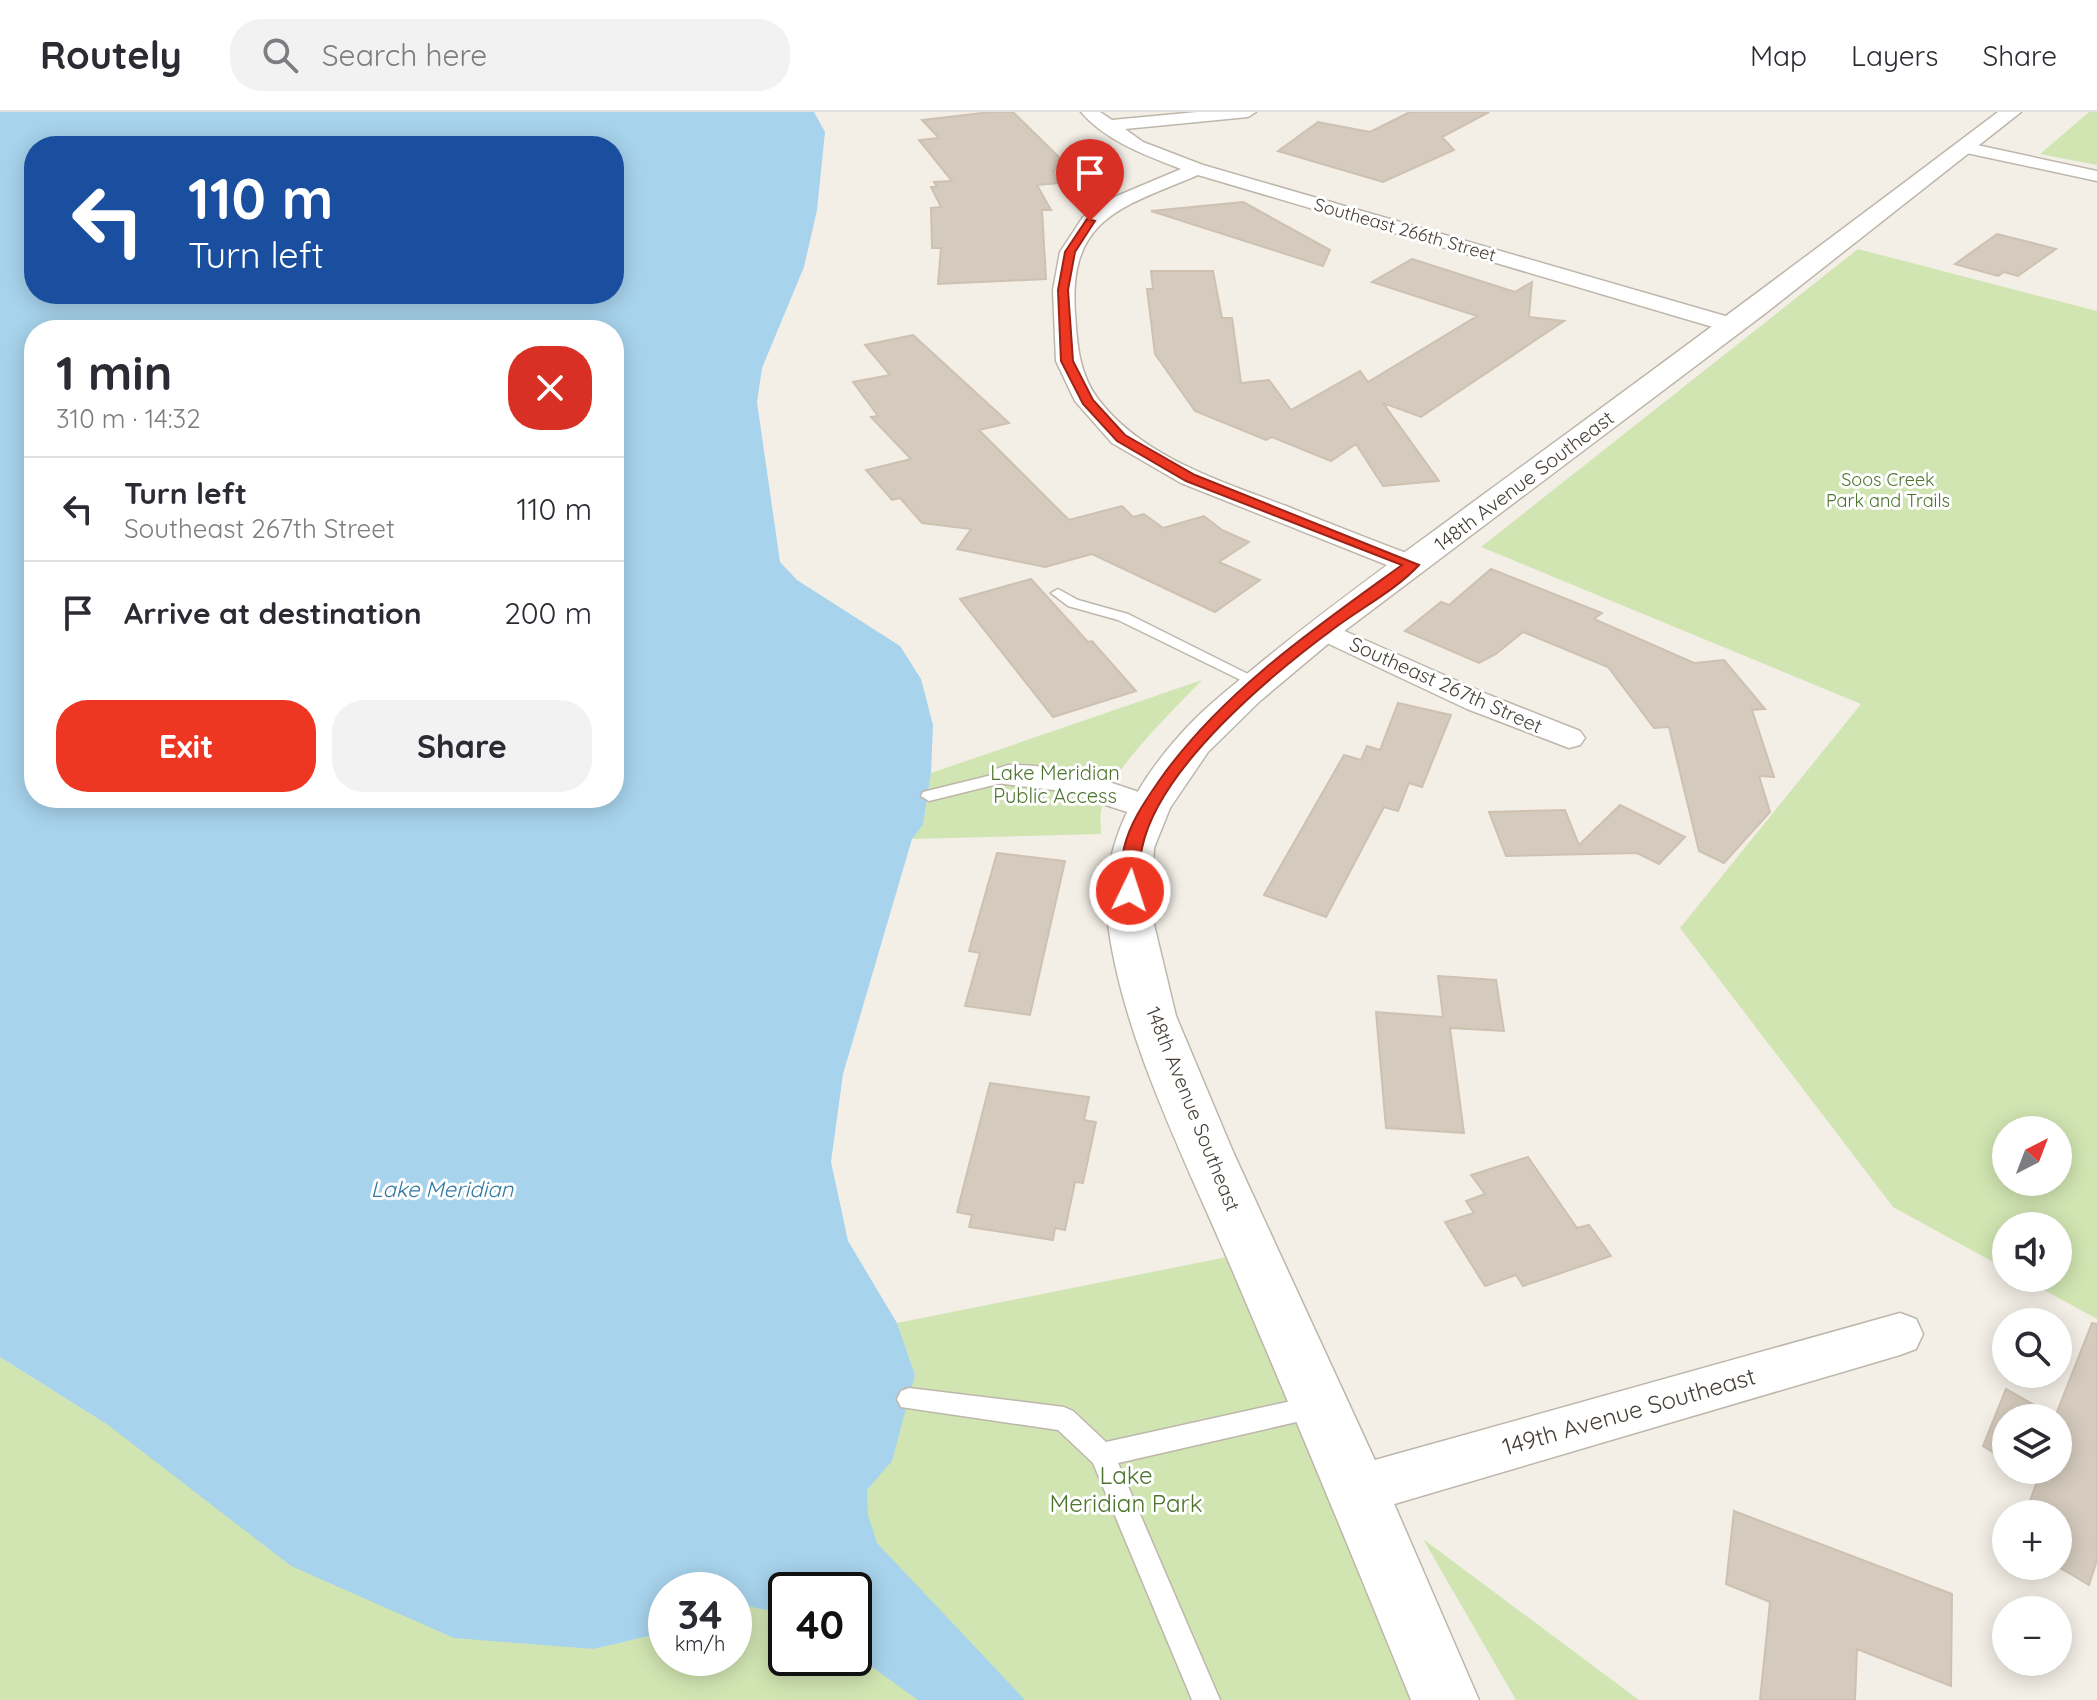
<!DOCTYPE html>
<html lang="en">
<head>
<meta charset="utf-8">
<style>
	:root { --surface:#fff; --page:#f2f2f3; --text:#2b2b33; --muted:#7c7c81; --line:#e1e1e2; --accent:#ee3723 }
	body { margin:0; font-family:Quicksand,sans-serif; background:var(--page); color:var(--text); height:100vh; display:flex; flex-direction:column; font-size:30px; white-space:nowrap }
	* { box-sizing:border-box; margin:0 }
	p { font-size:26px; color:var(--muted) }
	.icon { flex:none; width:44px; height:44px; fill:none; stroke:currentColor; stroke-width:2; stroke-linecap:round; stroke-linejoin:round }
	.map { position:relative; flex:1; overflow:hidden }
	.side { position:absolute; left:24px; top:208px; width:600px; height:488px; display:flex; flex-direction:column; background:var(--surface); border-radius:32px; box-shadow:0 4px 20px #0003 }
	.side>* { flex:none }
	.banner { position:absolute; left:24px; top:24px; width:600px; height:168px; border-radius:32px; box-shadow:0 4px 20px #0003; background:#1a4fa0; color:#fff; overflow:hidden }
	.needle { width:52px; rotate:42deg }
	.tools { position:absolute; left:1992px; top:1004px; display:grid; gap:16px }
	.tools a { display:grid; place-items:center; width:80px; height:80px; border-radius:50%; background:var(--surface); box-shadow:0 4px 20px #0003; font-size:40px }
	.speed { position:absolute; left:648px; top:1460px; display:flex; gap:16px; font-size:40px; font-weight:700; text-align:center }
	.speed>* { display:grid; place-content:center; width:104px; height:104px; border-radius:50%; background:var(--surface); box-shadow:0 4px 20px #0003; line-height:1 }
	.speed small { font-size:20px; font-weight:400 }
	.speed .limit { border:4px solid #111; border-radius:12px; background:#fff; color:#111 }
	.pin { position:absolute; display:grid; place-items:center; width:68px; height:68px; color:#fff; margin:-82px -34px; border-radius:50% 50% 50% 0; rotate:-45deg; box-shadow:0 0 8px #0007 }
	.pin .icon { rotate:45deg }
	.me { position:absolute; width:88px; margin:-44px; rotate:4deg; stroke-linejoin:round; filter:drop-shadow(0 0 6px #0008) }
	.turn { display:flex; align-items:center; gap:28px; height:168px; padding:0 32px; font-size:36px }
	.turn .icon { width:104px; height:104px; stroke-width:2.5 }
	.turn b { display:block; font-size:56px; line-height:68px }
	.round { display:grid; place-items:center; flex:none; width:84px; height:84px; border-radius:32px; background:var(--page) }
	.summary { display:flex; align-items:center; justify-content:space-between; height:136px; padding:0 32px }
	h1 { font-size:48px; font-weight:700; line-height:60px }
	.action { display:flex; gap:16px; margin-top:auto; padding:16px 32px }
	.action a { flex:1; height:92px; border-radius:32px; background:var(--accent); color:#fff; font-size:32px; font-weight:700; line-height:92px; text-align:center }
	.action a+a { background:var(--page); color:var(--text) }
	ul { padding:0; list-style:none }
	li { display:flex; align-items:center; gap:24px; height:104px; padding:0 32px; border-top:2px solid var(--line) }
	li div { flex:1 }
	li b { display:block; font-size:30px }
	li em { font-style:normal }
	header { display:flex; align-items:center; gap:48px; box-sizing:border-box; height:112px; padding:0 40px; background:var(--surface); border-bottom:2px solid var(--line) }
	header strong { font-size:38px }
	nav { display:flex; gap:44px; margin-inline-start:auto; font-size:28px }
	.search { width:560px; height:72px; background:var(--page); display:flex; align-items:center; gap:20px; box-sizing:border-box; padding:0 28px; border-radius:32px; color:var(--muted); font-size:30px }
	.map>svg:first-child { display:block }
	.green { fill:#d1e5b2; fill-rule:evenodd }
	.water { fill:#a7d3ec; fill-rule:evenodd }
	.building { fill:#d4cabd; stroke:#cec1b1; stroke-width:2 }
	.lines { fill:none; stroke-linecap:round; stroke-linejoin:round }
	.service-casing { stroke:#beb6aa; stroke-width:3 }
	.minor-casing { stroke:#beb6aa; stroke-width:3 }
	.tertiary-casing { stroke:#beb6aa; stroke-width:3 }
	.service { fill:#fff; fill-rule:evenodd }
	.minor { fill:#fff; fill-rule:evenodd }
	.tertiary { fill:#fff; fill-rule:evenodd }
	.route { fill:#ee3723; stroke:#9b2417; stroke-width:2 }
	.labels { text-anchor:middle; stroke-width:6; stroke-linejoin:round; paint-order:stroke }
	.far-street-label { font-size:18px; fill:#453f37; stroke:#fff }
	.far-park-label { font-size:18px; fill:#4c742d; stroke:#fff }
	.street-label { font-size:20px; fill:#453f37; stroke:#fff }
	.park-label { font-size:20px; fill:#4c742d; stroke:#fff }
	.water-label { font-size:22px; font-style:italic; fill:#347aa3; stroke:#fff }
	.near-street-label { font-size:24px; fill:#453f37; stroke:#fff }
	.near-park-label { font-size:24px; fill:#4c742d; stroke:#fff }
</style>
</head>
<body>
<header>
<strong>Routely</strong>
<div class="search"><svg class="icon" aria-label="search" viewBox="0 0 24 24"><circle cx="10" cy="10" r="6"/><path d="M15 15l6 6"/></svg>Search here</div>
<nav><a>Map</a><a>Layers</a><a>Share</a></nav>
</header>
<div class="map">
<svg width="2097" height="1588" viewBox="0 0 2097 1588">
	<rect width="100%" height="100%" fill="#f3efe7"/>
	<path class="green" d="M2089 0H2097V53L2040 42Z
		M1858 137 2097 199V1207L2022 1166H2058V1114H2006V1157L1893 1095 1680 816 1861 592 1481 435ZM2006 1018H2058V1070H2006Z
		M1202 568C1176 595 1117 653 1105 685 1100 698 1100 708 1101 722L912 727 923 713 931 661Z
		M1252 1140 1445 1588H0V1245L108 1313 594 1537 666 1520V1546H734V1495L825 1428 915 1263 897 1211ZM786 1478H854V1546H786Z
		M1423 1427 1639 1588H1516Z"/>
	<path class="water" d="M0 0H814L825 20 817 98 804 155 762 256 757 290 780 450 797 468 900 534 921 567 933 613 931 661 923 713 912 727 843 962 831 1050 848 1129 897 1211 915 1263 892 1349 867 1378 868 1403 877 1431 1025 1588H918L854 1542V1478H786V1502L738 1492 734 1495V1478H666V1520L594 1537 454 1526 291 1454 108 1313 0 1245ZM34 34H614V182H34ZM34 218H614V686H34Z"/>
	<path class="building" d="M991 0H1013L1071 57 1053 59 1061 71 1037 73 1051 98H1042L1046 167 938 172 941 136H932L931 96 941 95 931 75H937L934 70 952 69 919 28 939 26 922 8Z
		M1410 0H1489L1442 25 1454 38 1383 70 1278 39 1318 10 1370 20Z
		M1243 90 1330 138 1323 154 1151 99Z
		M1997 122 2056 137 2018 164 2004 160 1998 164 1955 152Z
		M1412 147 1515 180 1532 170 1529 205 1564 209 1421 305 1383 291 1439 369 1383 374 1356 332 1331 349 1272 325 1266 328 1195 299 1155 242 1147 177H1153L1151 159H1213L1222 206H1232L1241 271 1269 268 1291 298 1360 259 1368 270 1477 204 1372 170Z
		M913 223 1009 311 979 318 1069 408 1122 394 1133 405 1144 402 1163 416 1204 404 1222 418 1249 430 1219 450 1260 468 1215 500 1092 442 1045 455 957 437 971 417 922 411 900 386 892 388 866 358 911 347 871 305 878 304 853 270 890 263 865 233Z
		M1491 457 1602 501 1594 507 1694 551 1724 548 1765 597 1752 598 1774 665 1759 664 1770 700 1724 751 1699 739 1669 615 1654 616 1608 555 1523 520 1496 542 1479 551 1405 519 1441 490 1449 493Z
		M1031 467 1088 530 1092 529 1136 579 1053 605 960 487Z
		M1398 591 1451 603 1422 675 1409 671 1398 699 1384 695 1326 805 1264 783 1344 643 1361 648 1367 634 1380 638Z
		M1620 693 1685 725 1659 752 1637 741 1506 744 1489 700 1565 698 1579 733Z
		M997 741 1065 749 1030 903 965 894 980 841 969 839Z
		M1438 864 1496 868 1504 919 1450 916 1464 1021 1386 1016 1376 900 1443 905Z
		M990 971 1089 985 1084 1008 1096 1010 1083 1071 1075 1070 1065 1118 1055 1116 1053 1128 969 1115 972 1103 957 1100Z
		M1528 1045 1577 1116 1589 1113 1611 1144 1523 1174 1516 1163 1485 1174 1445 1110 1474 1101 1466 1089 1485 1082 1471 1063Z
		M2092 1211 2097 1212V1448L2089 1473 2057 1454 2058 1402H2025L2038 1367 2023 1358H2058V1306H2006V1348L1983 1334 2006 1277 2055 1305Z
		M1734 1399 1952 1482 1951 1574 1857 1537 1855 1588H1760L1770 1490 1726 1472Z"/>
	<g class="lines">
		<g class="service-casing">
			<path id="service" d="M1058 477 1078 488 1128 502 1266 571 1263 574H1253L1118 508 1068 494 1051 481Z
				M1008 659 1016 664 1014 668 929 689 921 684 923 680Z
				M909 1276 1064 1295 1073 1299 1106 1330 1314 1284 1323 1287 1326 1295 1323 1303 1314 1306 1118 1351 1220 1588H1192L1093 1351 1058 1318 901 1295 897 1287 901 1279Z"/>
		</g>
		<g class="minor-casing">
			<path id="minor" d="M1081 0H1100L1112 8 1197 0H1256L1248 5 1125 17 1143 30 1203 53 1739 208 1742 213 1731 220 1723 218 1198 63C1123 95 1068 105 1075 201 1077 233 1079 261 1098 287 1142 345 1220 369 1286 394 1331 412 1376 430 1422 447L1426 453 1422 459 1412 461 1402 459 1181 371 1112 331 1075 289 1056 249 1053 178 1060 140 1083 105 1117 84 1181 57C1145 43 1106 29 1081 0Z
				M1963 30 2097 59V69L1957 39 1954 35 1957 31Z
				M1322 509 1489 583 1580 619 1585 626 1580 633 1569 636 1467 597 1312 524 1307 518 1312 512Z
				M1008 653C1062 652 1111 670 1161 688L1166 696 1161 704 1149 707 1062 679 996 671 992 664 996 657Z
				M1900 1201 1916 1207 1923 1222 1916 1237 1900 1243 1357 1403 1339 1396 1332 1378 1339 1360 1357 1353Z"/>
		</g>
		<g class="tertiary-casing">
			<path id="tertiary" d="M1998 0H2021L1767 200 1335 526 1260 589 1208 640 1170 696 1154 736 1151 800 1176 904 1234 1042 1379 1357 1479 1588H1411C1351 1440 1290 1293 1227 1146 1182 1041 1119 917 1107 803 1101 735 1135 673 1179 624 1203 596 1235 572 1264 548 1333 491 1407 439 1480 385 1654 258 1826 130 1998 0Z"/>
		</g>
		<use href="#service" class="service"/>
		<use href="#minor" class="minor"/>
		<use href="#tertiary" class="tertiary"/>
	</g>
	<path class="route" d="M1087 107 1095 109 1075 140 1068 178 1073 249 1093 288 1125 323 1195 363 1419 453C1397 477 1363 495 1336 515 1272 562 1159 655 1142 736 1139 750 1140 765 1139 779L1130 785 1121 779C1122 765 1121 750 1124 736 1130 710 1146 688 1161 666 1224 578 1315 516 1402 453L1186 369 1117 329 1083 292 1061 249 1058 178 1065 140Z"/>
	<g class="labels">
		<g class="far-street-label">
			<text transform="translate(1405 118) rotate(16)" y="6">Southeast 266th Street</text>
		</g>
		<g class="far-park-label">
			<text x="1888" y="374">Soos Creek<tspan x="1888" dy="21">Park and Trails</tspan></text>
		</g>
		<g class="street-label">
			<text transform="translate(1524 369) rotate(-37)" y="7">148th Avenue Southeast</text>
			<text transform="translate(1446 573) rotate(24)" y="7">Southeast 267th Street</text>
			<text transform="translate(1193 997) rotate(68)" y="7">148th Avenue Southeast</text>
		</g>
		<g class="park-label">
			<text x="1055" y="668">Lake Meridian<tspan x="1055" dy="23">Public Access</tspan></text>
		</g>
		<g class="water-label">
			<text x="442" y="1085">Lake Meridian</text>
		</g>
		<g class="near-street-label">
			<text transform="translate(1629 1300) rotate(-16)" y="8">149th Avenue Southeast</text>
		</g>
		<g class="near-park-label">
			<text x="1126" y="1372">Lake<tspan x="1126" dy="28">Meridian Park</tspan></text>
		</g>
	</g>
</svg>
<div class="tools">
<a><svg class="needle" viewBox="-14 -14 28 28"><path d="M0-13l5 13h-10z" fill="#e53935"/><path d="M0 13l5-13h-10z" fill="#7c7c81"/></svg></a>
<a><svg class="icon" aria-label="sound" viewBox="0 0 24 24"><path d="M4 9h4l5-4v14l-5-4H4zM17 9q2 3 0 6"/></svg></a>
<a><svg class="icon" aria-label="search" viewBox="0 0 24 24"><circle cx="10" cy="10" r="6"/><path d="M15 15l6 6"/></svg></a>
<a><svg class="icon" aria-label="layers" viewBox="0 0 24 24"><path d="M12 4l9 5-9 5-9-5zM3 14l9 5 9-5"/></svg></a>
<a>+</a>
<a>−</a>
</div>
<div class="speed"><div>34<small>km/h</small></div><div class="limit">40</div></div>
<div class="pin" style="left:1090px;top:109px;background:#d93025"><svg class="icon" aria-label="arrive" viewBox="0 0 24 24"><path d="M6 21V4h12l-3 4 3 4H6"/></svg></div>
<svg class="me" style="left:1130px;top:779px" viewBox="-20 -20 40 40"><circle r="17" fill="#ee3723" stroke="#fff" stroke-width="3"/><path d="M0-11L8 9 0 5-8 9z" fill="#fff"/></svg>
<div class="banner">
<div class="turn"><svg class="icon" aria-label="left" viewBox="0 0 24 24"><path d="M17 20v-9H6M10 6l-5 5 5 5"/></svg><div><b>110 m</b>Turn left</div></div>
</div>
<section class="side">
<div class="summary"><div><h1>1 min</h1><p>310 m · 14:32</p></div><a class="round" style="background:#d93025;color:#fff"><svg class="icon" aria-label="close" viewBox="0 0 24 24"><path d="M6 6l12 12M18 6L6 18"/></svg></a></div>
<ul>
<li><svg class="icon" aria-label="left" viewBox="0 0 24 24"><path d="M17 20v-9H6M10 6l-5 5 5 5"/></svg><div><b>Turn left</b><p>Southeast 267th Street</p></div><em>110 m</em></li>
<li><svg class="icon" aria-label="arrive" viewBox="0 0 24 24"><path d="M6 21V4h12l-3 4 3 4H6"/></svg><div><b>Arrive at destination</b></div><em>200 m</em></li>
</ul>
<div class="action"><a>Exit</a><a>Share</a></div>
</section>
</div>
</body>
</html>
